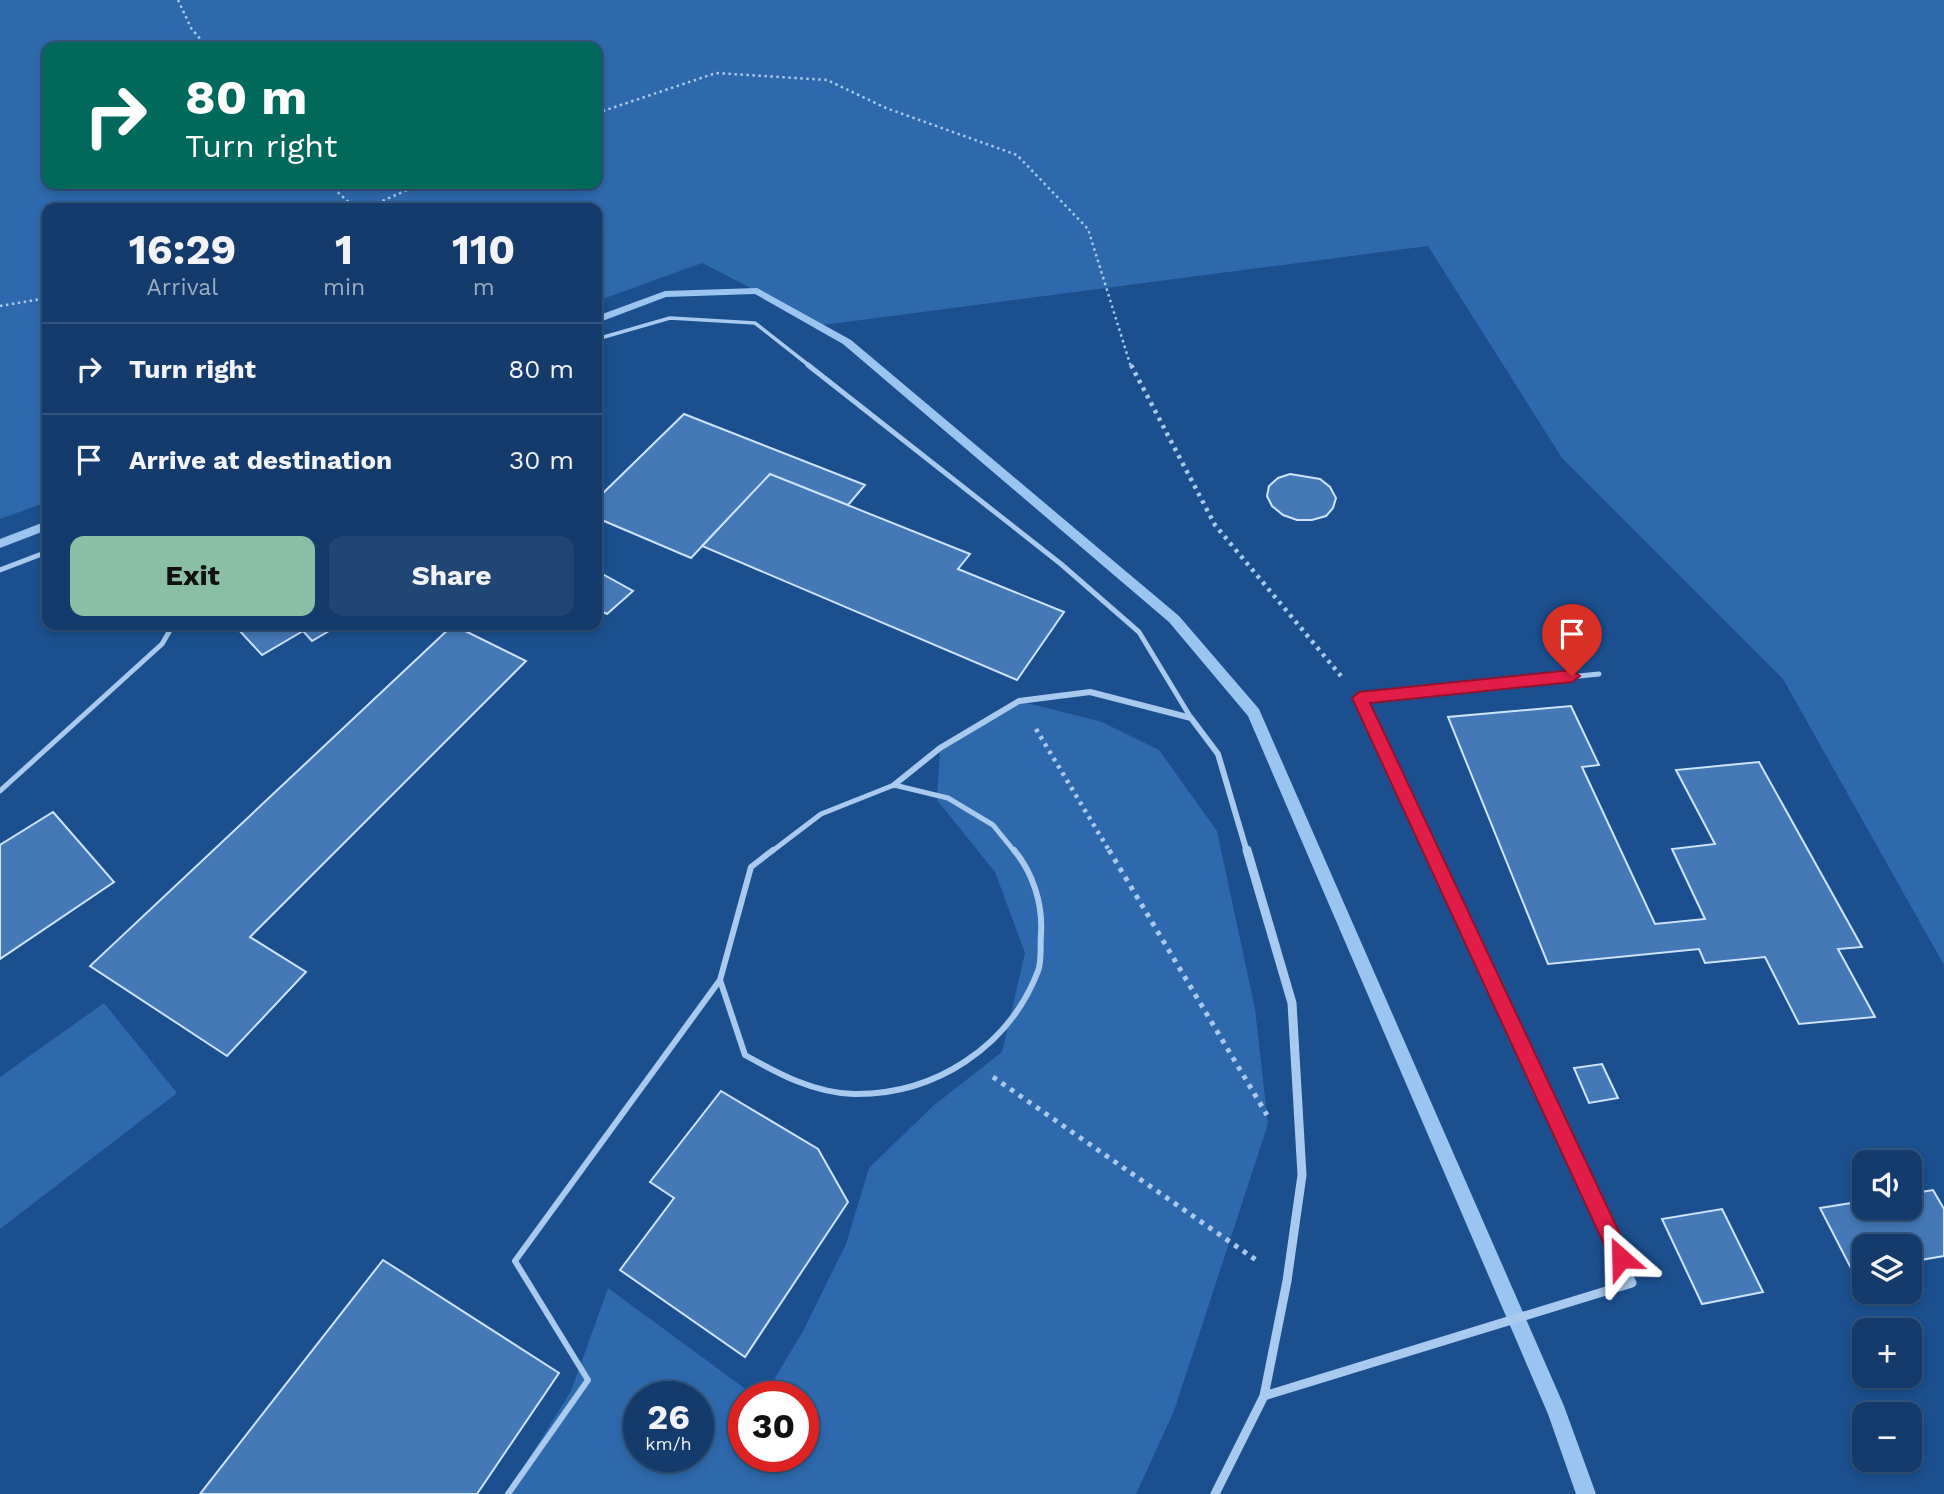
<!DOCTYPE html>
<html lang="en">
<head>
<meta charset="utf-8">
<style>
	:root { --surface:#143b6b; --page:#214673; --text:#f1f3f6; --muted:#9dadc1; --line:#33557e; --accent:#8abfa5 }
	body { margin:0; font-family:"Work Sans",sans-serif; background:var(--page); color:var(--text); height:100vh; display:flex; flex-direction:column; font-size:26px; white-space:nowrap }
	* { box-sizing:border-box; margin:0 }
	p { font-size:23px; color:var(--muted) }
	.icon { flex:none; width:38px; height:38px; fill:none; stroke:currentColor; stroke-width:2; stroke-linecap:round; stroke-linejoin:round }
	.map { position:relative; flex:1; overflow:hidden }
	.drawer { position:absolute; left:42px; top:203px; width:560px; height:427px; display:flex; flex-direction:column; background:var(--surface); border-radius:14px; box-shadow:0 4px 10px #0003,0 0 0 2px var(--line) }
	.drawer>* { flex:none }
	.guide { position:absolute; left:42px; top:42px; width:560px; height:147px; border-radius:14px; box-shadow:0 4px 10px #0003,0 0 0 2px var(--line); background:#00695c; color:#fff; overflow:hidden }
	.controls { position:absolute; left:1852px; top:1150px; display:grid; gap:14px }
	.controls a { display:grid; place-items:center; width:70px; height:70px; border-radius:14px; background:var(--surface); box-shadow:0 4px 10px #0003,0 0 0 2px var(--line); font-size:35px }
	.speed { position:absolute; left:623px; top:1381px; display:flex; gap:14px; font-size:35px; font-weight:700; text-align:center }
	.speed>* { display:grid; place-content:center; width:91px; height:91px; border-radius:50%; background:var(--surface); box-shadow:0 4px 10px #0003,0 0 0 2px var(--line); line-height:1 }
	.speed small { font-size:18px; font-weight:400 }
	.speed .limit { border:10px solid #d22; background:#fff; color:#111 }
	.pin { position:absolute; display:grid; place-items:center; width:60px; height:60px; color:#fff; margin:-72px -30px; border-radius:50% 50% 50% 0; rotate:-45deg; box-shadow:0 0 7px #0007 }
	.pin .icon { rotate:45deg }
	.me { position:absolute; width:77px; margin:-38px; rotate:335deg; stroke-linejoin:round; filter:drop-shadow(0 0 5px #0008) }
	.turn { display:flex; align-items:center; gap:24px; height:147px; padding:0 28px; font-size:32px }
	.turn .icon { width:91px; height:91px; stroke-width:2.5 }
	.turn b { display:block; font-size:49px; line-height:60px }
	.eta { display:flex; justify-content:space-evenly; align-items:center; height:119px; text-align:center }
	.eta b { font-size:42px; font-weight:700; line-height:49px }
	.primary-button { display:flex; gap:14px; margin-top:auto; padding:14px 28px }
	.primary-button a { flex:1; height:80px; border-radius:14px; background:var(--accent); color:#111; font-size:28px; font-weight:700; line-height:80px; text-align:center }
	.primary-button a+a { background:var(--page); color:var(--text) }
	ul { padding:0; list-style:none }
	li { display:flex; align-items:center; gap:21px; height:91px; padding:0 28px; border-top:2px solid var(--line) }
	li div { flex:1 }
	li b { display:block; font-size:26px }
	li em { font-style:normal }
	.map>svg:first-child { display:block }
	.green { fill:#2e69ad; fill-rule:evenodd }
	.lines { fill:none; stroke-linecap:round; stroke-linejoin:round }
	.stream { fill:#9cc4f0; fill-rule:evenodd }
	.building { fill:#4478b7; stroke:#cfe3fa; stroke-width:2 }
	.path-far2 { stroke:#a9c9ee; stroke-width:2.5; stroke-dasharray:2.5 3.5; stroke-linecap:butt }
	.path-far1 { stroke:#a9c9ee; stroke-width:4.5; stroke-dasharray:3.5 5; stroke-linecap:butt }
	.path { stroke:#a9c9ee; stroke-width:5; stroke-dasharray:4.5 6; stroke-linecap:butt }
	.lane-far2 { stroke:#a9c9ee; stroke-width:3.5 }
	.lane-far1 { stroke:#a9c9ee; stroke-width:5 }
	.lane { stroke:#a9c9ee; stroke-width:6 }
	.street-far1 { stroke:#a9c9ee; stroke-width:6 }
	.street { stroke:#a9c9ee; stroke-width:9 }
	.route { fill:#e11d48; stroke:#92132f; stroke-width:2 }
</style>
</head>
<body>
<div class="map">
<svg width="1944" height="1494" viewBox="0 0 1944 1494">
	<rect width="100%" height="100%" fill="#1b4f8f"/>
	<path class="green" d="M0 0H1944V965L1783 679 1562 458 1428 246 823 325 702 263 597 301V208H47V502L0 519ZM47 47H597V184H47Z
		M1019 701 1102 722 1159 750 1217 831 1255 1009 1268 1124 1174 1411 1136 1494H507L571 1391 608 1288 755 1396H744V1456H803V1396H764L802 1333 846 1244 869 1168 933 1106 1002 1052 1025 953 995 872 937 800 940 748ZM639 1396H698V1456H639Z
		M104 1003 177 1093 0 1229V1077Z"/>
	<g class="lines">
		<path class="stream" d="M757 288 851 340 1179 616 1259 709 1564 1406 1596 1494H1576L1548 1414 1248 716 1169 622 843 344 755 294 666 297 597 323V316L665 291Z
			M47 521V530L0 548V539Z"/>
	</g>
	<path class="building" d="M684 414 865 485 848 505 770 474 691 558 597 518V499Z
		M770 474 970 554 958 569 1064 612 1017 680 702 546Z
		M1290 474 1320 479 1330 487 1336 498 1333 508 1326 516 1312 520H1297L1283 515 1272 506 1267 496 1269 486 1278 478Z
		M597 571 633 591 607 614 597 609Z
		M242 625H339L312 641 303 631 262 655 237 628Z
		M453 625 526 661 250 937 306 972 227 1056 90 966Z
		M1571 706 1599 765 1582 767 1655 924 1705 919 1672 849 1715 844 1676 770 1759 762 1862 947 1838 949 1875 1017 1799 1024 1765 957 1705 963 1699 949 1548 964 1448 717Z
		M53 812 114 882 0 959V845Z
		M1602 1064 1618 1098 1589 1103 1574 1068Z
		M721 1091 818 1149 848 1202 745 1357 620 1270 674 1198 650 1182Z
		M1933 1190 1944 1209V1256L1909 1262V1246H1864V1270L1853 1272 1820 1208 1864 1201V1208H1909V1194Z
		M1722 1209 1763 1292 1702 1304 1662 1219Z
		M383 1260 559 1373 477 1494H200Z"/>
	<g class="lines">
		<path class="path-far2" d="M178 0 191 28 207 47
			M597 113 716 73 827 80 886 108 1017 155 1088 229 1131 367
			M329 184 355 208
			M366 208 421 184
			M0 306 47 298"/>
		<path class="path-far1" d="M1131 365 1215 525 1341 676
			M1036 729 1110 852"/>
		<path class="path" d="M1109 850 1267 1115
			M993 1077 1259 1262"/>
		<path class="lane-far2" d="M597 339 670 318 755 323 811 367"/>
		<path class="lane-far1" d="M808 365 1061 564 1139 632 1191 718
			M0 570 47 552
			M1359 698 1599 674
			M0 791 162 644 173 625
			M771 852 821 814 894 785 948 798 993 825 1015 852"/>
		<path class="lane" d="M773 850 751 867 720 980 745 1055C779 1074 814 1093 854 1094 935 1095 1009 1047 1038 971 1042 961 1040 946 1041 934 1043 904 1033 873 1014 850
			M508 1494 588 1380 515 1261 720 980"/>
		<path class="street-far1" d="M1359 698 1431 852
			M894 785 940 748 1019 701 1090 692 1191 718 1218 754 1247 852"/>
		<path class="street" d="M1264 1396 1632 1283 1430 850
			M1215 1494 1264 1396 1287 1281 1302 1175 1292 1003 1247 850"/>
	</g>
	<path class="route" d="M1572 670 1580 676 1572 682 1370 703 1628 1251 1631 1258 1628 1266 1621 1269 1614 1266 1352 698 1359 692Z"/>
</svg>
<div class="controls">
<a><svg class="icon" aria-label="sound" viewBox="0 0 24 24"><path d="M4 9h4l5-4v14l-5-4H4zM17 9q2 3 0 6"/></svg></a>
<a><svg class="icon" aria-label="layers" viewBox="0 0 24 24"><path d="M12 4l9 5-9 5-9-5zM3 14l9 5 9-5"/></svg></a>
<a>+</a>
<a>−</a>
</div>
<div class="speed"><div>26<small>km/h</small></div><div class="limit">30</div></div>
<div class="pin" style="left:1572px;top:676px;background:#d93025"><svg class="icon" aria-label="arrive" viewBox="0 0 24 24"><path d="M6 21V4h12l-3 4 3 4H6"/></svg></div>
<svg class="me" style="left:1621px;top:1258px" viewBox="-20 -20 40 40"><path d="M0-17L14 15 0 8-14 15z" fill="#e11d48" stroke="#fff" stroke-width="4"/></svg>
<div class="guide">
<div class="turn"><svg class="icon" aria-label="right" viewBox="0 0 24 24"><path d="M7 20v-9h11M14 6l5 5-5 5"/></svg><div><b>80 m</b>Turn right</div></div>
</div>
<section class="drawer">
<div class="eta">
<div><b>16:29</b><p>Arrival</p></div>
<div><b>1</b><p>min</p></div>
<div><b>110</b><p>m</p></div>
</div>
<ul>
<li><svg class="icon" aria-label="right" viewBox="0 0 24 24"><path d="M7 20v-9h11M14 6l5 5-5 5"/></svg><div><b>Turn right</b></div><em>80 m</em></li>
<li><svg class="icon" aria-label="arrive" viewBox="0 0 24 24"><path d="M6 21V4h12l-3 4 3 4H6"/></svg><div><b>Arrive at destination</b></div><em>30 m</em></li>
</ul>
<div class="primary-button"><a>Exit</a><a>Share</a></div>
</section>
</div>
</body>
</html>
